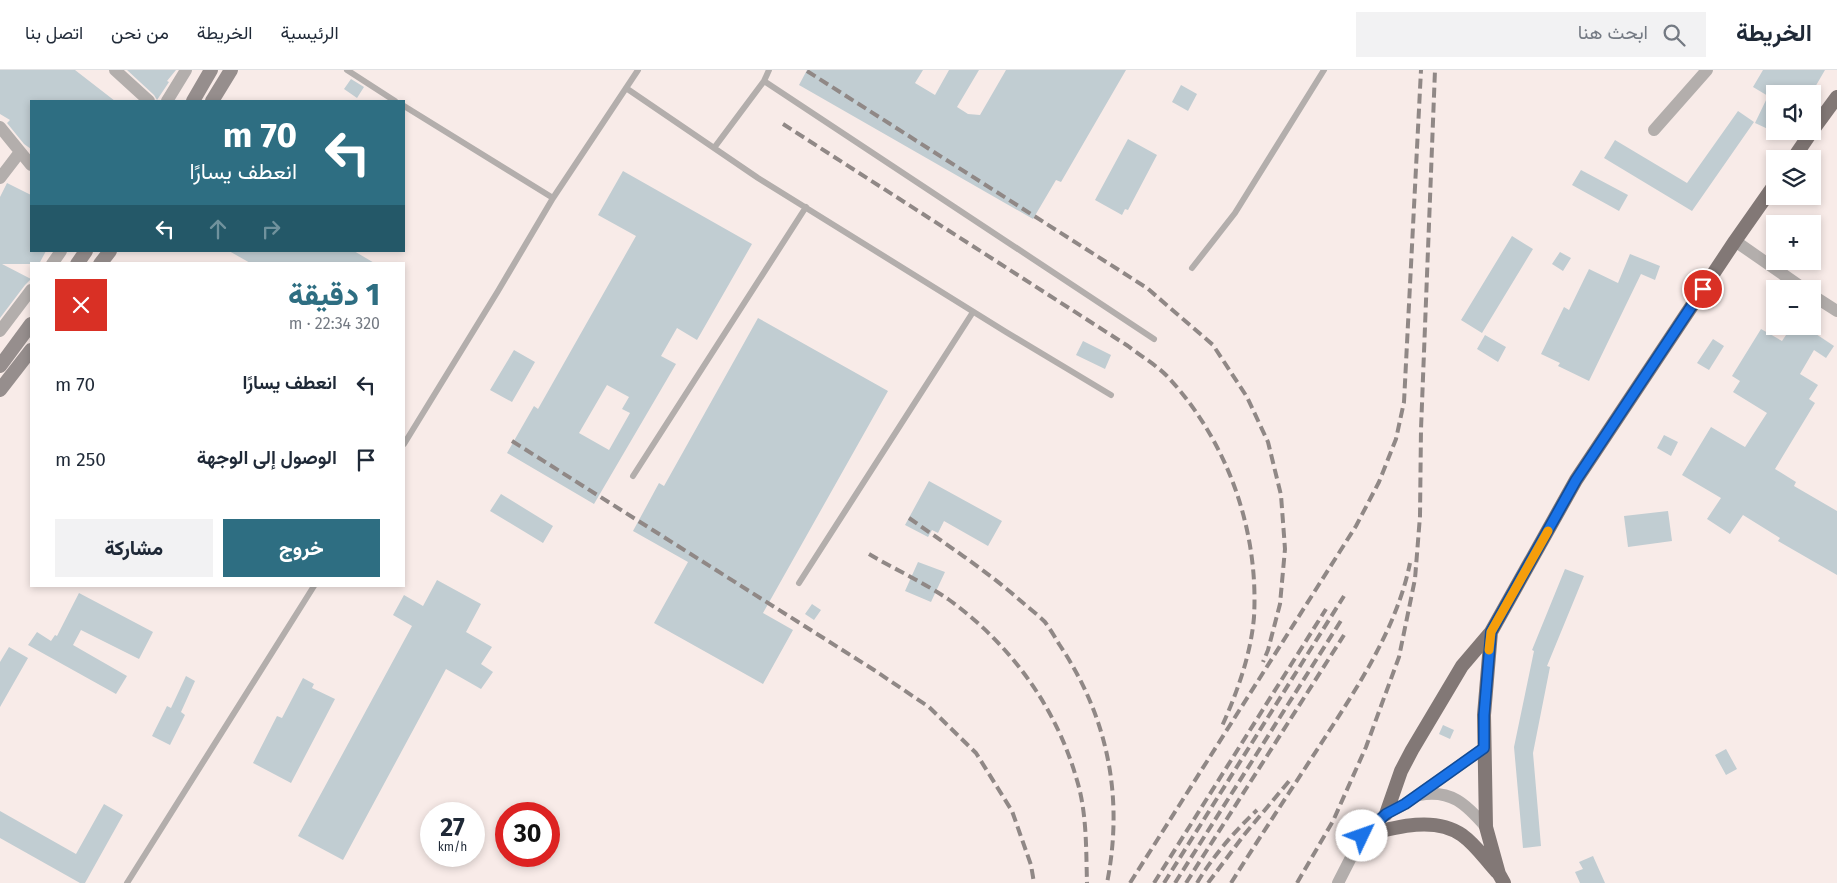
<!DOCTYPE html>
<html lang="ar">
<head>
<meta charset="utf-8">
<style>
	:root { --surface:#fff; --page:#f2f2f3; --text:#1f2937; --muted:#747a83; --line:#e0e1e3; --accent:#2e6e82 }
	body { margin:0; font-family:"Fira Sans",Vazirmatn,sans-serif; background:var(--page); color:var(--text); direction:rtl; height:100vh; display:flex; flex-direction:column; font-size:19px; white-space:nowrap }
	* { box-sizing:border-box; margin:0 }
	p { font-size:16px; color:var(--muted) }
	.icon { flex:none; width:28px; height:28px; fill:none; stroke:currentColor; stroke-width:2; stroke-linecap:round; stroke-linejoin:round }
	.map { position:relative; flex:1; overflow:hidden; direction:ltr }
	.details { position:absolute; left:30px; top:192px; width:375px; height:325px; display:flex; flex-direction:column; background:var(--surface); border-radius:0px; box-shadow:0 2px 8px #0003; direction:rtl }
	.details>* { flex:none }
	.banner { position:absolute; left:30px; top:30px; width:375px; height:152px; border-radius:0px; box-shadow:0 2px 8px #0003; direction:rtl; background:#2e6e82; color:#fff; overflow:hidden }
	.controls { position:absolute; left:1766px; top:15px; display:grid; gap:10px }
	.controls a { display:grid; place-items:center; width:55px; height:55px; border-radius:0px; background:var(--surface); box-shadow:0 2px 8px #0003; font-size:25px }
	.speed { position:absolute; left:420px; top:732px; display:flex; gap:10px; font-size:25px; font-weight:700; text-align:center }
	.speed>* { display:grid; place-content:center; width:65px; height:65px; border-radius:50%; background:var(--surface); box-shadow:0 2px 8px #0003; line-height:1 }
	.speed small { font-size:12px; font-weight:400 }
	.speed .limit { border:8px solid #d22; background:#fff; color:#111 }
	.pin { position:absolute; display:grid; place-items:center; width:42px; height:42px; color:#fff; margin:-21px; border:2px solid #fff; border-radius:50%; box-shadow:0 1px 5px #0007 }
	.me { position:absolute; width:55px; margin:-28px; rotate:48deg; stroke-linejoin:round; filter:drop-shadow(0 0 4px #0008) }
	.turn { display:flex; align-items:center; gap:18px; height:105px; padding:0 25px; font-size:22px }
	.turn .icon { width:65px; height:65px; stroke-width:2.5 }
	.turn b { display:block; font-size:35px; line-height:42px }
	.lanes { display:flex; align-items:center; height:48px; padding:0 25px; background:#0003; justify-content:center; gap:25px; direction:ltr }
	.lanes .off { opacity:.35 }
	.round { display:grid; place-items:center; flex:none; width:52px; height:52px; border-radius:0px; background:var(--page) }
	.headline { display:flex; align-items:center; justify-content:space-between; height:85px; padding:0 25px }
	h1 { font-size:30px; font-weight:800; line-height:38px; color:var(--accent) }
	.button { display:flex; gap:10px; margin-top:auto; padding:10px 25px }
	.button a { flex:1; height:58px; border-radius:0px; background:var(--accent); color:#fff; font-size:20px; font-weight:800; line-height:58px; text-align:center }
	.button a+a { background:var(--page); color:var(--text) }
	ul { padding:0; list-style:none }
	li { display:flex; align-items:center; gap:15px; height:75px; padding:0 25px }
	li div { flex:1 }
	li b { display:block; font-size:19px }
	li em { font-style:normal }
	header { display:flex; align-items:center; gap:30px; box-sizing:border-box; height:70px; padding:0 25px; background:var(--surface); border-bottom:1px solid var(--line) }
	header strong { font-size:24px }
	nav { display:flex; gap:28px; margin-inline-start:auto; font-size:18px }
	.search { width:350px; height:45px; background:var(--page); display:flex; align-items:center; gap:12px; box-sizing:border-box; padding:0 18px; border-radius:0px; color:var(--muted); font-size:19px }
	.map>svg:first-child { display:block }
	.building { fill:#c1cdd2; fill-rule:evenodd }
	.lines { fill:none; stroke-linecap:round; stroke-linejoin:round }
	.service { stroke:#b3aeac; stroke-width:6 }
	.minor { stroke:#b3aeac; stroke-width:12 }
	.secondary { stroke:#968e8d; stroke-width:14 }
	.primary { stroke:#827876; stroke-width:14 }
	.rail { stroke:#908886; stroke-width:4; stroke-dasharray:10 5; stroke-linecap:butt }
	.route-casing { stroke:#114b97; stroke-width:12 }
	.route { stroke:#1a73e8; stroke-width:9 }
	.slow { stroke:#f59e0b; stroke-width:9 }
</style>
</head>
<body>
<header>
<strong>الخريطة</strong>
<div class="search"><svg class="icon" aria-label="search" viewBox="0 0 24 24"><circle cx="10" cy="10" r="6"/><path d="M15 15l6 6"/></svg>ابحث هنا</div>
<nav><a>الرئيسية</a><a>الخريطة</a><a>من نحن</a><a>اتصل بنا</a></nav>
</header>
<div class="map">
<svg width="1837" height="813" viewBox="0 0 1837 813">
	<rect width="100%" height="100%" fill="#f8ebe8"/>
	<path class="building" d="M0 0H75L115 31H31V79L24 74 7 53 10 50 0 44Z
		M127 0H176L167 11 169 12 157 30 154 25Z
		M807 0H923L915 13 935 25 949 0H979L957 37 968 44 980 45 1006 0H1126L1061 112 1056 110 1033 149 799 15Z
		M1763 0H1825L1811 24H1775V45L1768 59 1755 53 1768 26 1753 17Z
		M351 9 364 17 357 28 344 19Z
		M1181 15 1197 24 1188 41 1172 32Z
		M1738 41 1754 52 1692 141 1604 88 1615 70 1687 113Z
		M1128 69 1157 85 1128 140 1125 139 1122 145 1095 130Z
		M1581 100 1628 125 1619 141 1572 115Z
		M623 101 752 174 697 270 677 258 661 286 676 294 594 434 507 383 534 336 538 339 636 166 598 145ZM607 315 629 327 622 339 630 343 609 380 579 363Z
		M7 113 31 125V181H46L39 194H2L31 209 25 215 0 248V127Z
		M1512 166 1533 179 1482 263 1461 250Z
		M229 181H354L376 194H252Z
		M1560 182 1571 188 1563 201 1552 194Z
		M1630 184 1660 196 1655 210 1641 204 1589 311 1558 296 1560 293 1541 284 1564 237 1569 240 1589 199 1618 213Z
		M758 248 888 321 763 543 793 560 763 614 654 553 688 492 633 461 659 413 664 416Z
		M1792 256H1804L1834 276 1826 288 1814 280 1800 304 1818 315 1809 329 1815 333 1775 399 1796 412 1794 416 1837 441V505L1778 471 1780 468 1743 445 1730 464 1707 449 1721 428 1682 405 1711 357 1745 377 1767 343 1733 322 1740 311 1732 306 1761 259 1782 271Z
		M1485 265 1506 277 1498 292 1477 279Z
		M1713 269 1724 276 1709 300 1697 293Z
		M1083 271 1111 285 1105 299 1076 285Z
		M514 280 535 292 512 332 490 320Z
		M1664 365 1678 372 1671 386 1657 378Z
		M929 411 1002 451 988 476 944 451 938 463 932 460 928 467 905 455Z
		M501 424 553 456 543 473 490 441Z
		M1668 441 1672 471 1628 477 1624 446Z
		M918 492 945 502 931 532 905 521Z
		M1565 499 1584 506 1547 596 1550 597 1533 683 1541 776 1523 778 1514 677 1534 581 1532 580Z
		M437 510 481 534 466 562 492 577 481 594 493 602 481 619 446 599 343 790 298 766 412 556 393 545 404 525 423 536Z
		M79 523 153 562 139 589 81 560 73 575 127 606 116 624 28 575 37 562 51 571 55 565 57 566Z
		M812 534 821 540 814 550 805 544Z
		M9 577 28 588 0 637V592Z
		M186 606 195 611 181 642 185 645 170 675 152 666 167 636 171 638Z
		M303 608 314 614 312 618 335 629 291 713 253 693 277 646 282 648Z
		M1443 655 1454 660 1450 669 1439 664Z
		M1726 679 1737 699 1726 705 1715 685Z
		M104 734 123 745 85 813H80L0 768V741L76 784Z
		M1593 786 1605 813H1580L1575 802 1583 799 1579 792Z"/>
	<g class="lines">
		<path class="service" d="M347 0 395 31
			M764 11 1154 269
			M626 18 758 108 1006 262 1111 325
			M404 36 553 128
			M714 78 764 11 769 0
			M1192 198 1235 143 1324 0
			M404 374 498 221 553 128 638 0
			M633 406 806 137
			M799 513 973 242
			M127 813 314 516"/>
		<path class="minor" d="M115 0 149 31
			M167 31 186 0
			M0 57 31 95
			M1654 60 1707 0
			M0 108 20 82
			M1735 171 1804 219
			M52 194 61 181
			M1812 225 1837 241
			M0 261 31 220
			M1419 725C1451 719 1466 734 1486 757
			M1338 813 1362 766 1386 744 1405 734 1484 678"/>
		<path class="secondary" d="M193 31 211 0
			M212 31 231 0
			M77 194 86 181
			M100 194 110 181
			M0 296 31 254
			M0 320 31 280"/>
		<path class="primary" d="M1812 61 1837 27
			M1793 89 1812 61
			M1386 744 1401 701 1412 680 1462 596 1491 562
			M1362 766C1392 758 1434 745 1462 765 1476 775 1485 789 1497 802
			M1504 813 1499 804 1486 757 1484 645 1491 562 1576 410 1735 171 1775 114"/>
		<path class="rail" d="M807 1 1147 218 1213 275 1247 327 1268 372 1281 425 1285 479 1280 534 1268 580 1263 592
			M783 54 1128 276C1141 286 1156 295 1167 306 1227 370 1259 460 1254 547 1251 584 1237 623 1222 656
			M512 371 874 600 929 637 976 683 1012 741 1031 795 1034 813
			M909 448C947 475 987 501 1022 532 1029 538 1038 545 1045 552 1050 559 1055 567 1059 574 1108 647 1124 727 1107 813
			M869 484C894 499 923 512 948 529 1009 573 1055 635 1076 707 1087 741 1086 778 1087 813
			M1130 813 1356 456 1379 412 1396 369 1404 332 1421 0
			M1154 813 1326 539
			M1164 813 1344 526
			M1175 813 1342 549
			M1186 813 1344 565
			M1197 813C1213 786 1234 762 1257 740
			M1208 813 1244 765 1290 710
			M1231 813C1261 765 1293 717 1324 669 1359 615 1397 557 1410 493
			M1297 813 1333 751 1366 677 1399 587 1415 509 1420 446 1421 359 1435 0"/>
	</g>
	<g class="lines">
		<g class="route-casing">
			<path id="route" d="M1362 766 1386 744 1405 734 1484 678V645L1491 562 1576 410 1703 219"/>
		</g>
		<use href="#route" class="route"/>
		<path class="slow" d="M1489 580 1491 562 1548 461"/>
	</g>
</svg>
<div class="controls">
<a><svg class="icon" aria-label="sound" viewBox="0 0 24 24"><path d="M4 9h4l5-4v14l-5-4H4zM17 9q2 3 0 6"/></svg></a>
<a><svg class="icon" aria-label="layers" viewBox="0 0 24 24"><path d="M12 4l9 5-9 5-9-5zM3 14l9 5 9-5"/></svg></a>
<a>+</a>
<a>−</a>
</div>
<div class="speed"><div>27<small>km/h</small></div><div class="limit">30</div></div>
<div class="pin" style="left:1703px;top:219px;background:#d93025"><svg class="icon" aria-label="arrive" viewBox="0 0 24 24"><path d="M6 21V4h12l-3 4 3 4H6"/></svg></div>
<svg class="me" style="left:1362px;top:766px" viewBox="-20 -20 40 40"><circle r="19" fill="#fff"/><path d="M0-13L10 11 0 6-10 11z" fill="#1a73e8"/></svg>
<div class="banner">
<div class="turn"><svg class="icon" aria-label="left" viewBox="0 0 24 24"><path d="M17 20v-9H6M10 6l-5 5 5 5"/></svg><div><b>70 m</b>انعطف يسارًا</div></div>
<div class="lanes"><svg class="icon" aria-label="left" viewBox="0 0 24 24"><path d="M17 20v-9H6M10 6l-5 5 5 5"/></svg><svg class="icon off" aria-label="ahead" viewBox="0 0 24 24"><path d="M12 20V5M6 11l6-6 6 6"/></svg><svg class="icon off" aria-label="right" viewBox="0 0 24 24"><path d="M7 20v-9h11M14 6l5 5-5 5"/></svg></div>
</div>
<section class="details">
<div class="headline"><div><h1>1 دقيقة</h1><p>320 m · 22:34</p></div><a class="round" style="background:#d93025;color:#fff"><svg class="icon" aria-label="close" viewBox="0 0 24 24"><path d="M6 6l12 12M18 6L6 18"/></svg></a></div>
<ul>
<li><svg class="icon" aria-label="left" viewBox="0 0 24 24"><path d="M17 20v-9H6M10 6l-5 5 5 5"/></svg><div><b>انعطف يسارًا</b></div><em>70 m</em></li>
<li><svg class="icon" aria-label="arrive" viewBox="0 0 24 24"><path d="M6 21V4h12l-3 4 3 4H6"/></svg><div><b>الوصول إلى الوجهة</b></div><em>250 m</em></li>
</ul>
<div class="button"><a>خروج</a><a>مشاركة</a></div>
</section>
</div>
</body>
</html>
